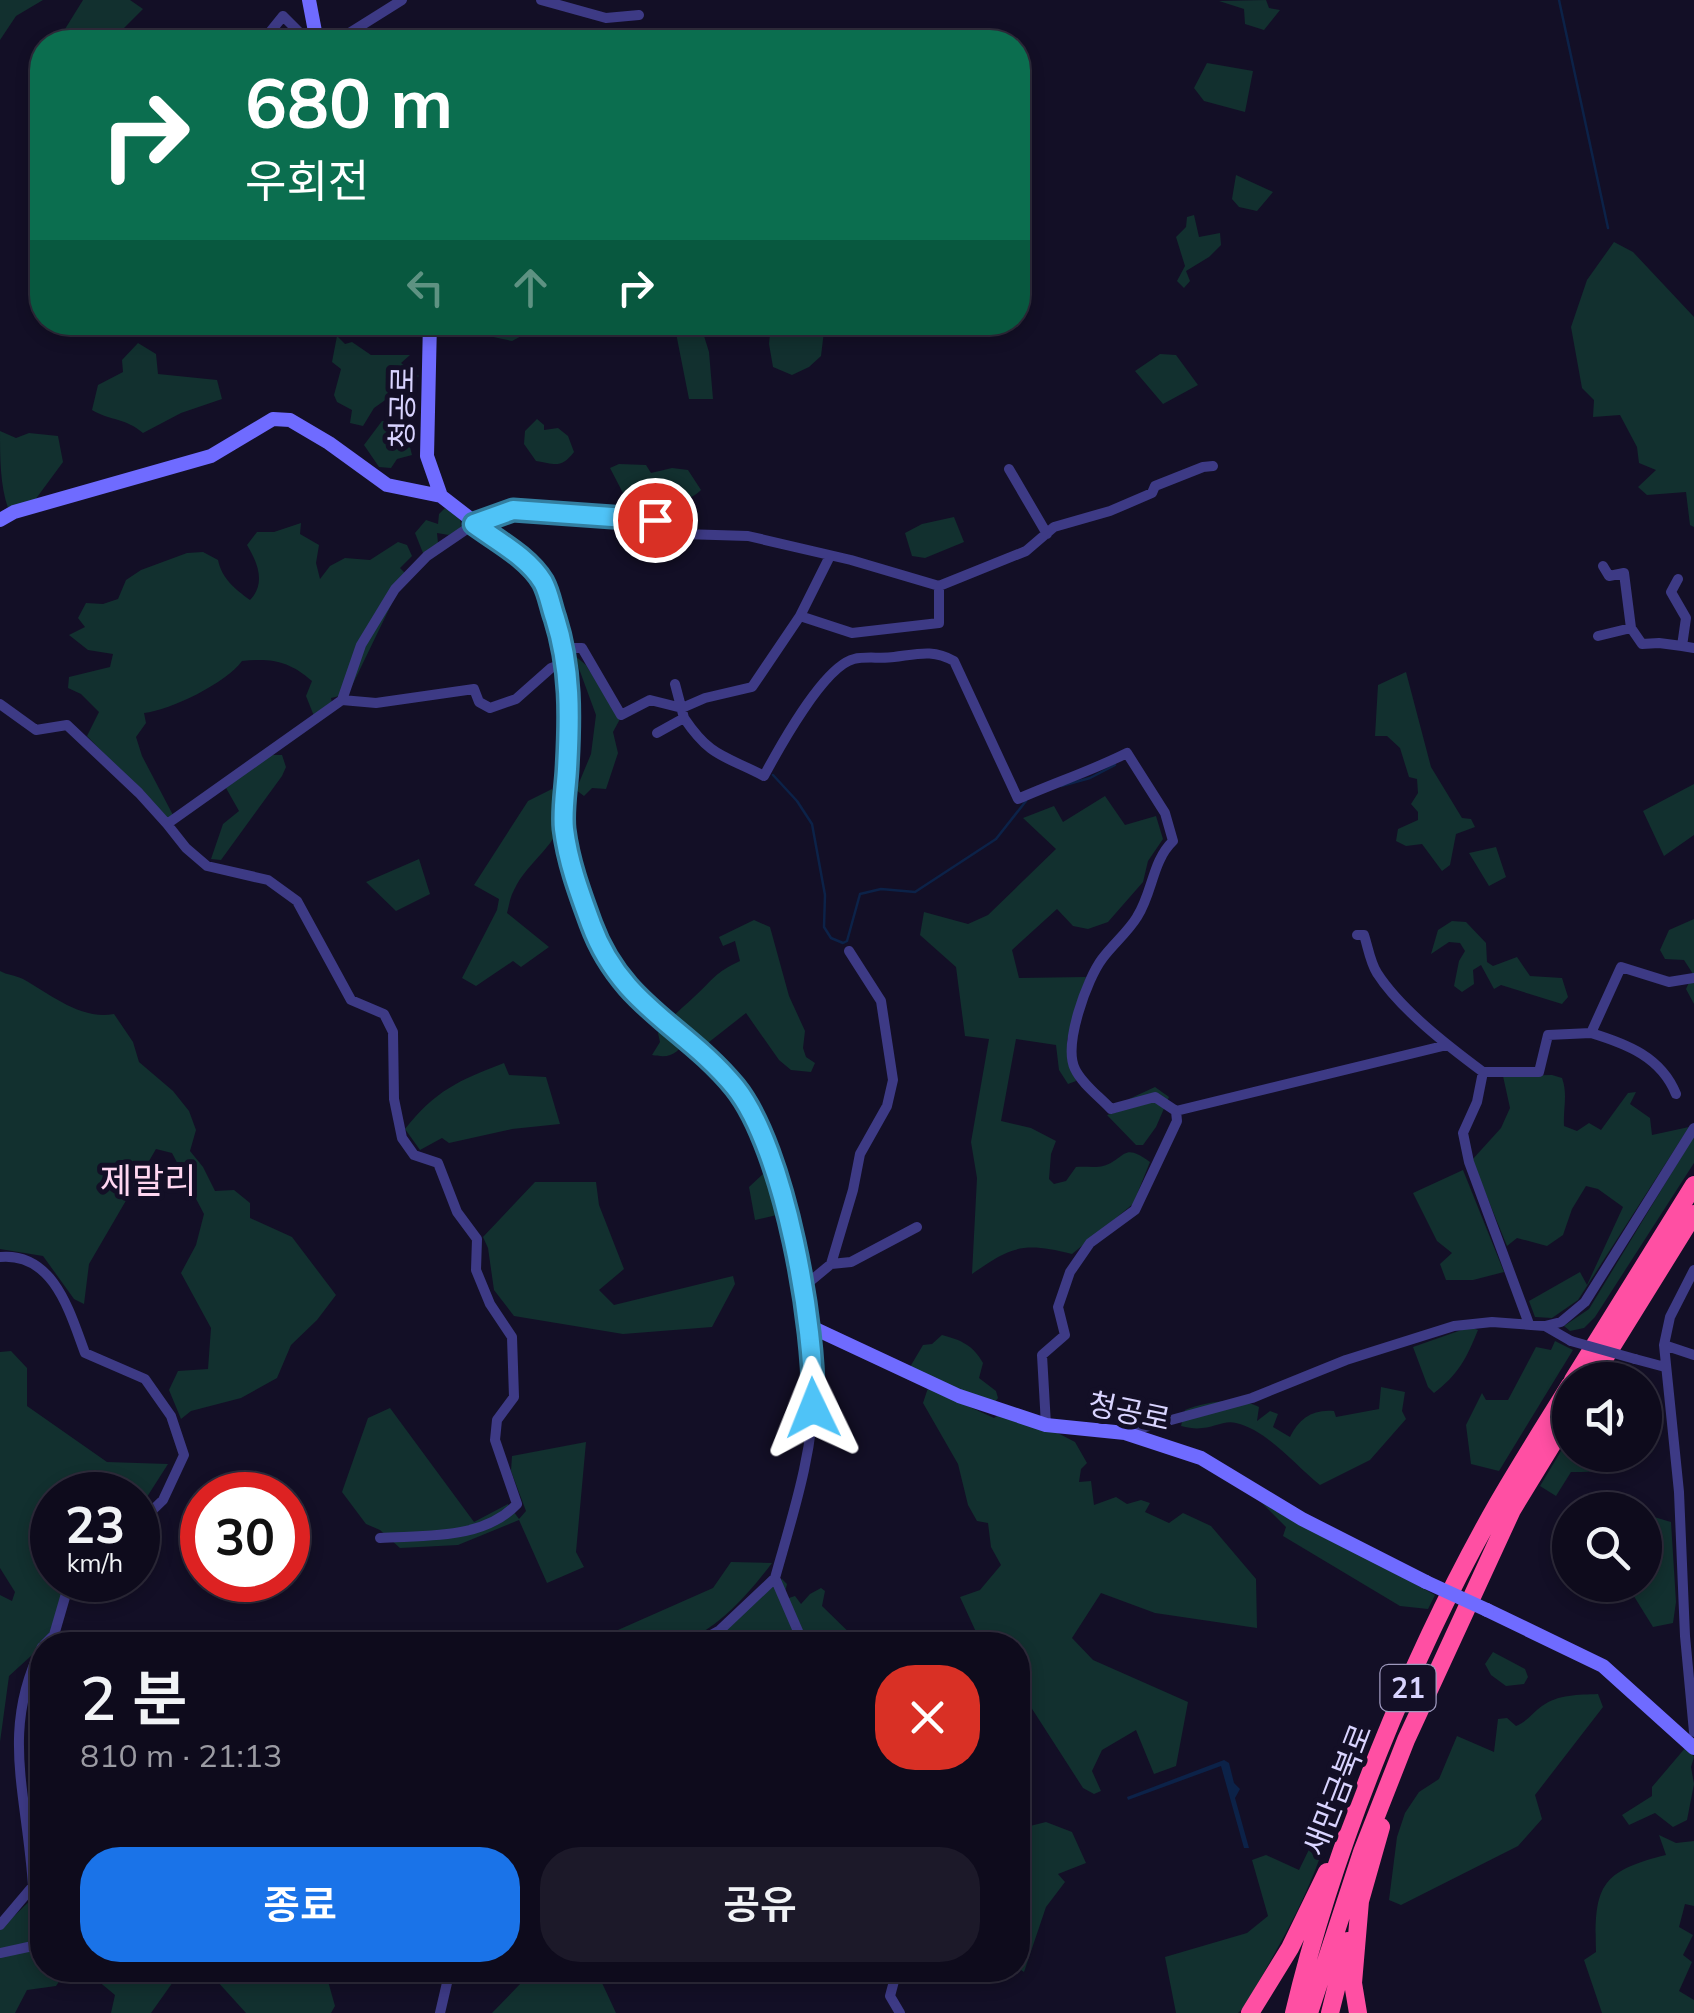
<!DOCTYPE html>
<html lang="ko">
<head>
<meta charset="utf-8">
<style>
	:root { --surface:#0e0b1c; --page:#1c1929; --text:#f1f3f6; --muted:#9b9ba3; --line:#2e2b3b; --accent:#1a73e8 }
	body { margin:0; font-family:Mulish,"Noto Sans KR",sans-serif; background:var(--page); color:var(--text); height:100vh; display:flex; flex-direction:column; font-size:38px; white-space:nowrap }
	* { box-sizing:border-box; margin:0 }
	p { font-size:32px; color:var(--muted) }
	.icon { flex:none; width:55px; height:55px; fill:none; stroke:currentColor; stroke-width:2; stroke-linecap:round; stroke-linejoin:round }
	.map { position:relative; flex:1; overflow:hidden }
	.drawer { position:absolute; left:30px; top:1632px; width:1000px; height:350px; display:flex; flex-direction:column; background:var(--surface); border-radius:40px; box-shadow:0 5px 15px #0003,0 0 0 2px var(--line) }
	.drawer>* { flex:none }
	.guide { position:absolute; left:30px; top:30px; width:1000px; height:305px; border-radius:40px; box-shadow:0 5px 15px #0003,0 0 0 2px var(--line); background:#0b6e4f; color:#fff; overflow:hidden }
	.fabs { position:absolute; left:1552px; top:1362px; display:grid; gap:20px }
	.fabs a { display:grid; place-items:center; width:110px; height:110px; border-radius:50%; background:var(--surface); box-shadow:0 5px 15px #0003,0 0 0 2px var(--line); font-size:50px }
	.speed { position:absolute; left:30px; top:1472px; display:flex; gap:20px; font-size:50px; font-weight:700; text-align:center }
	.speed>* { display:grid; place-content:center; width:130px; height:130px; border-radius:50%; background:var(--surface); box-shadow:0 5px 15px #0003,0 0 0 2px var(--line); line-height:1 }
	.speed small { font-size:25px; font-weight:400 }
	.speed .limit { border:15px solid #d22; background:#fff; color:#111 }
	.pin { position:absolute; display:grid; place-items:center; width:85px; height:85px; color:#fff; margin:-42px; border:5px solid #fff; border-radius:50%; box-shadow:0 2px 10px #0007 }
	.me { position:absolute; width:110px; margin:-55px; rotate:358deg; stroke-linejoin:round; filter:drop-shadow(0 0 8px #0008) }
	.turn { display:flex; align-items:center; gap:35px; height:210px; padding:0 50px; font-size:45px }
	.turn .icon { width:130px; height:130px; stroke-width:2.5 }
	.turn b { display:block; font-size:70px; line-height:85px }
	.lanes { display:flex; align-items:center; height:95px; padding:0 50px; background:#0003; justify-content:center; gap:50px; direction:ltr }
	.lanes .off { opacity:.35 }
	.round { display:grid; place-items:center; flex:none; width:105px; height:105px; border-radius:40px; background:var(--page) }
	.summary { display:flex; align-items:center; justify-content:space-between; height:170px; padding:0 50px }
	h1 { font-size:60px; font-weight:600; line-height:75px }
	.action { display:flex; gap:20px; margin-top:auto; padding:20px 50px }
	.action a { flex:1; height:115px; border-radius:40px; background:var(--accent); color:#fff; font-size:40px; font-weight:600; line-height:115px; text-align:center }
	.action a+a { background:var(--page); color:var(--text) }
	.map>svg:first-child { display:block }
	.green { fill:#12302f }
	.water { fill:#0c2248 }
	.lines { fill:none; stroke-linecap:round; stroke-linejoin:round }
	.stream { stroke:#0c2248; stroke-width:2.5 }
	.street { stroke:#3d3a85; stroke-width:10 }
	.secondary { stroke:#6f6bff; stroke-width:14 }
	.highway { stroke:#ff4fa3; stroke-width:18 }
	.street-bridge { stroke:#3d3a85; stroke-width:10 }
	.secondary-bridge { stroke:#6f6bff; stroke-width:14 }
	.route-casing { stroke:#337fa1; stroke-width:25 }
	.route { stroke:#4fc3f7; stroke-width:18 }
	.labels { text-anchor:middle; stroke-width:10; stroke-linejoin:round; paint-order:stroke }
	.shield { fill:#130f26; stroke:#9e99be; stroke-width:2.5 }
	.shield-label { font-size:28px; font-weight:bold; fill:#d9d4ff }
	.street-label { font-size:30px; fill:#d9d4ff; stroke:#130f26 }
	.quarter-label { font-size:35px; fill:#ffd6f0; stroke:#130f26 }
</style>
</head>
<body>
<div class="map">
<svg width="1694" height="2013" viewBox="0 0 1694 2013">
	<rect width="100%" height="100%" fill="#130f26"/>
	<path class="green" d="M0 0H43L16 16 0 40Z
		M83 0H130L143 9 110 42H57Z
		M1266 0 1269 8 1280 10 1264 30 1245 24 1244 9 1219 1Z
		M1207 63 1253 71 1245 112 1204 101 1194 88Z
		M1236 175 1273 192 1257 211 1239 207 1232 199Z
		M1194 215 1199 237 1220 233 1221 245 1209 257 1186 271 1190 281 1184 288 1177 281 1185 266 1176 237 1186 227 1187 217Z
		M1614 242 1633 252 1694 317V527L1690 525 1686 492 1647 495 1638 487 1656 470 1639 463 1637 447 1620 415 1593 417 1594 400 1582 388 1571 327 1587 280Z
		M450 323V322L546 323 512 341 450 328Z
		M674 323H700L709 352 713 399H689Z
		M771 323H825L821 356 809 367 792 375 773 367 769 344Z
		M337 336 345 344 352 342 371 355H410L401 363 419 376 374 408 363 426 350 423 352 410 337 402 334 395 341 369 332 362Z
		M138 343 156 354 158 374 217 380 222 399 181 413 143 433C126 418 111 421 92 410L98 385 123 372 122 360Z
		M1160 354 1176 355 1198 385 1163 404 1135 371Z
		M537 419 544 425V430L558 428 568 436 574 452C561 469 555 464 536 461L524 444 525 431Z
		M382 421C402 423 408 436 412 455L397 459 391 468 379 467 364 445Z
		M0 431 16 438 29 433 58 436 63 462 35 500 8 508C0 485 0 457 0 431Z
		M619 464 646 465 651 473 672 468 688 470 701 490C683 509 647 500 624 495L610 468Z
		M445 508 460 516 461 528 449 535 437 533 438 543 423 553 415 533 426 520 438 524 439 514Z
		M954 517 964 542 925 558 912 556 905 533 922 524Z
		M301 523 300 534 319 545 316 563 320 579 330 566 345 558 370 560 398 542 407 545 412 556 400 568 406 574 348 694 331 698 332 703 314 716 306 696 312 681C289 661 272 658 242 661 226 683 171 710 144 713L146 723 136 737 142 756 173 815 167 819 87 736 99 712 81 694 68 688 69 677 110 667 113 654 88 650 69 635 85 627 78 618 86 603 103 604 118 599 126 580 141 570 187 553 203 552 218 560C222 579 235 589 250 600 266 584 258 563 247 545L257 532H274Z
		M574 655 586 665 620 719 613 732 618 753 606 789 592 788 584 796 576 790 591 754 596 715Z
		M1406 672 1431 767 1462 818 1471 819 1475 827 1456 834 1450 865 1442 871 1422 844 1406 846 1396 841 1398 829 1418 820V812L1411 804 1418 793 1417 779 1409 777 1400 748 1387 736H1375L1378 685Z
		M269 755H282L286 767 282 776 221 860 211 859 223 824 239 811 226 788Z
		M1694 784V835L1664 856 1643 811Z
		M552 789C582 834 531 853 514 890 510 897 509 906 507 913L549 947 521 967 513 961 476 986 462 978 497 910 499 899 474 885 528 801Z
		M1105 796 1125 825 1156 816 1163 839 1148 861 1143 882 1108 922 1088 929 1073 926 1057 909 1012 950 1019 978 1086 977 1067 1040 1076 1081 1068 1084 1059 1070 1056 1045 1016 1039 1001 1121 1031 1128 1056 1141 1051 1154 1049 1179 1054 1184 1066 1181 1076 1167C1084 1166 1096 1168 1103 1166 1126 1159 1122 1141 1150 1162L1133 1204 1072 1254C1024 1242 1011 1246 972 1274L977 1178 971 1142 989 1039 965 1036 956 967 920 935 924 912 968 924 988 915 1056 849 1023 818 1054 806 1063 822Z
		M1496 847 1506 877 1489 886 1469 853Z
		M419 859 430 894 396 911 366 882Z
		M1694 919V1004L1686 989 1693 974 1684 960 1665 959 1660 950 1669 930Z
		M754 920 770 927 789 996 805 1031 803 1048 806 1057 815 1063 811 1072 791 1070 779 1060 746 1013 704 1046 689 1037C677 1053 672 1059 652 1055L660 1042 658 1033C670 1018 681 1009 694 997 714 979 714 973 740 961L735 941 723 946 719 937Z
		M1452 921 1466 922 1486 943 1487 962 1493 966 1517 957 1530 976 1562 978 1568 997 1562 1004 1501 985 1494 989 1481 965 1473 970 1474 984 1462 992 1454 986 1459 961 1465 951 1460 943 1449 942 1431 954 1438 930Z
		M0 971C7 975 15 975 23 979 52 995 80 1020 114 1014L133 1042 139 1062 173 1091 189 1111 196 1130 190 1151 203 1167 215 1191 234 1190 250 1203V1218L292 1237 336 1295 317 1320 291 1345 277 1378 241 1398 191 1411 181 1419 169 1390 178 1371 208 1369 211 1328 181 1273 196 1245 204 1214 172 1153 156 1149 89 1264 84 1304 74 1299 43 1256 0 1249Z
		M504 1063 509 1075 546 1077 560 1124 512 1129 449 1143 442 1138 420 1150 405 1129C435 1091 459 1080 504 1063Z
		M1552 1075 1562 1078C1568 1095 1563 1108 1564 1126L1577 1131 1589 1123 1601 1130 1628 1093 1636 1092 1630 1104 1650 1118 1652 1135 1689 1127 1578 1300 1552 1318 1535 1317 1529 1301 1580 1272 1587 1285 1623 1207 1598 1189 1586 1186 1572 1209 1563 1235 1547 1246 1517 1238 1507 1246 1472 1160 1501 1128 1510 1108 1503 1076Z
		M1155 1087 1169 1097 1156 1127 1143 1145H1136L1107 1115 1120 1111 1129 1099Z
		M1694 1136V1163L1595 1317 1584 1328 1570 1331 1564 1326 1589 1309Z
		M1463 1170 1504 1272 1473 1280H1446L1440 1264 1452 1253 1437 1241 1413 1193Z
		M763 1174 784 1181 781 1214 755 1220 749 1187Z
		M535 1182H596L599 1205 624 1269 599 1290 614 1305 733 1276 735 1284 712 1327 623 1334 514 1316 494 1290 488 1248 483 1237Z
		M1470 1327 1478 1330C1466 1359 1459 1374 1434 1393L1428 1387 1413 1347Z
		M942 1335C961 1340 973 1345 983 1363L979 1378 996 1391 998 1398 995 1402 955 1390 910 1367 923 1345 932 1344Z
		M1555 1341 1573 1350 1499 1471 1471 1464 1466 1425 1482 1393 1486 1400H1508L1536 1347 1551 1350Z
		M11 1351 27 1368V1406L107 1462 168 1464 138 1511V1495H52V1580H65L54 1635 9 1676 0 1742V1595L12 1601 15 1592 0 1568V1352Z
		M1381 1387 1405 1392 1402 1411 1406 1419 1370 1460 1320 1485C1294 1464 1267 1430 1236 1423 1220 1419 1209 1434 1181 1426L1185 1410C1205 1402 1238 1396 1259 1407L1257 1421 1270 1411 1278 1414 1273 1427 1290 1437C1299 1418 1313 1409 1334 1411L1336 1417 1379 1409Z
		M928 1388 994 1418 1000 1414 1048 1428 1075 1442 1087 1463 1081 1469 1079 1482 1091 1481 1094 1505 1116 1497 1127 1504 1141 1500 1150 1503 1145 1512 1169 1523 1183 1513 1211 1526 1256 1579 1257 1628 1155 1613 1101 1593 1072 1638 1093 1660 1188 1702 1176 1766 1154 1774 1136 1730 1102 1750 1092 1771 1101 1791 1094 1794 1083 1788 1018 1687V1645H982L960 1597 980 1590 1001 1565 991 1547 988 1523 977 1521 968 1505 958 1464 923 1403Z
		M390 1408 474 1522 508 1504 519 1519 526 1511 511 1471 512 1456 586 1442 576 1552 584 1567 547 1583 519 1520 458 1545 400 1548 380 1530 366 1524 342 1492 368 1418Z
		M1570 1436V1455H1645V1439L1653 1451C1633 1470 1599 1472 1571 1472L1556 1496 1540 1486Z
		M1253 1494 1435 1595 1428 1609 1400 1606 1283 1536 1286 1527Z
		M1654 1517 1671 1522 1676 1602 1673 1623 1653 1627 1627 1585H1645V1518Z
		M731 1562 772 1563C747 1596 718 1629 678 1645H584L713 1588Z
		M782 1579 787 1584 783 1600 795 1596 801 1604 810 1594 821 1588 825 1591 822 1606 862 1645H809L795 1617 800 1645H703Z
		M1493 1652 1525 1669 1528 1677 1524 1684 1506 1686 1491 1675 1485 1664Z
		M1598 1694 1603 1707 1535 1795 1542 1819 1518 1846 1401 1905 1389 1900 1397 1837 1405 1813 1419 1792 1439 1779 1457 1736 1494 1752 1498 1719 1507 1718 1516 1726C1528 1721 1532 1713 1542 1706 1559 1694 1578 1695 1598 1694Z
		M1686 1747 1694 1757 1691 1767 1694 1784 1687 1820 1673 1827 1655 1813 1629 1825 1622 1815 1652 1796V1787Z
		M1335 1796C1325 1872 1282 1940 1245 2006L1238 2013H1176L1165 1957 1247 1933 1268 1916 1252 1860 1266 1855 1299 1870Z
		M27 1811 42 1818V1970H173V1982L151 2013H111L115 1995 97 1980 67 1970 56 1986 27 1990 15 2013H0V1918L13 1917 42 1889Z
		M1046 1822 1072 1832 1086 1863 1058 1874 1065 1882 1046 1907 1024 1972 1018 1968V1829Z
		M1659 1835 1676 1843 1694 1841V1906L1685 1904 1679 1927 1693 1935 1683 1955 1692 1962 1679 1991 1694 2000V2013H1602L1584 1960 1596 1952C1594 1887 1600 1871 1666 1855Z
		M207 1970H319L326 1974 335 2006 331 2013H246Z
		M510 1970H596L616 2013H492L521 1983Z"/>
	<path class="water" d="M1224 1760 1229 1763 1234 1783 1240 1789 1235 1798 1249 1848H1244L1221 1766 1128 1800 1127 1797Z"/>
	<g class="lines">
		<path class="stream" d="M1559 0 1608 228
			M773 775 797 801 812 824 825 895 824 927 831 938 843 943 847 941 860 894 881 889 915 892 996 839 1026 801
			M1061 786 1090 778 1115 765"/>
		<path class="street" d="M541 0 606 18 639 15
			M262 42 283 16 309 42
			M335 42 402 0
			M1009 469 1047 534
			M1603 566 1609 576 1624 573 1631 628
			M1678 579 1671 592 1686 618 1682 646 1694 648
			M800 616 852 633 939 623V586
			M1598 636 1631 628 1642 644 1659 643 1682 646
			M564 648H582L621 715 650 700 682 708 705 698 752 687 800 616 830 556
			M342 700 361 645 395 589 427 556 474 524 513 510 655 520 683 534 748 536 851 560 939 586 1026 551 1054 527 1110 511 1152 493 1155 486 1203 467 1213 466
			M0 704 36 730 67 725 139 793 167 824
			M684 718C711 758 724 755 764 776 779 748 824 666 854 659 866 656 881 659 894 657 918 654 933 649 954 661L1018 799C1054 783 1091 771 1127 753L1165 813 1173 841C1152 861 1153 892 1137 917 1128 932 1113 944 1102 959 1087 979 1063 1045 1075 1069 1082 1084 1100 1097 1111 1109L1155 1097 1176 1111 1447 1045
			M657 733 684 718 675 684
			M1357 935H1364C1368 947 1370 962 1377 973 1400 1009 1448 1046 1483 1072
			M1591 1033C1627 1044 1661 1057 1676 1094
			M0 1257C54 1252 70 1313 85 1353L145 1379 171 1416 184 1455 163 1500 138 1524
			M831 1264 851 1262 917 1227
			M1694 1270 1670 1317 1664 1345 1679 1492 1685 1636 1694 1732
			M801 1289 831 1264 853 1190 860 1154 887 1106 893 1080 881 1001 849 951
			M1529 1324 1469 1162 1463 1133 1477 1102 1483 1072H1539L1548 1035 1591 1033 1621 967 1669 982 1694 978
			M1545 1326 1571 1341
			M1664 1345 1694 1355
			M1635 1359 1665 1367
			M1046 1425 1042 1355 1065 1335 1058 1307 1070 1272 1090 1243 1135 1210 1177 1121 1176 1111
			M1127 1432 1252 1398 1346 1360 1454 1326 1492 1322 1545 1326 1561 1322 1585 1302 1694 1128
			M380 1538C426 1535 483 1540 517 1504L495 1440 497 1420 514 1397 512 1337 490 1304 476 1270 477 1239 457 1212 438 1163 414 1155 402 1138 394 1099 393 1032 384 1014 351 1000 297 901 268 880 207 866 186 848 167 824 342 700 376 703 474 689 479 702 490 708 516 699 551 668 566 663
			M775 1578C792 1517 814 1451 814 1387 814 1366 810 1345 807 1325
			M775 1578 804 1645
			M44 1645 54 1635 70 1580
			M693 1645 720 1630 775 1578
			M0 1925 33 1886C27 1793 0 1730 42 1647
			M0 1953 42 1944
			M897 1970 890 1996 900 2013
			M440 2013 450 1970"/>
		<path class="secondary" d="M309 0 317 42
			M430 322 427 456 441 496 530 565 545 585 564 648 570 711 564 827 573 870 592 928 610 965 629 991 694 1047 737 1089 765 1142 785 1199 807 1325 959 1396 1046 1425 1125 1433 1201 1458 1302 1519 1426 1582
			M0 520 14 512 211 456 273 419 290 420 329 443 387 485 441 496
			M1487 1610 1603 1666 1694 1748"/>
		<path class="highway" d="M1573 1380 1694 1185
			M1591 1380 1694 1214
			M1250 2013 1290 1948 1327 1872
			M1294 2013C1334 1845 1413 1652 1498 1503 1521 1463 1546 1424 1570 1385
			M1309 2013 1362 1852 1406 1740 1512 1510 1570 1415
			M1330 2013 1348 1941
			M1358 2013 1353 1983 1360 1901 1381 1827"/>
		<path class="street-bridge" d="M1571 1341 1635 1359"/>
		<path class="secondary-bridge" d="M1426 1582 1487 1610"/>
	</g>
	<g class="lines">
		<g class="route-casing">
			<path id="route" d="M655 520 513 510 474 524C497 541 528 557 543 582 549 593 551 607 555 618 571 668 570 717 567 769 566 788 562 810 564 829 568 862 580 894 591 924 621 1006 685 1026 735 1087 785 1149 816 1329 813 1408"/>
		</g>
		<use href="#route" class="route"/>
	</g>
	<g class="labels">
		<rect class="shield" x="1380.5" y="1665" width="55" height="46" rx="8"/>
		<g class="shield-label">
			<text x="1408" y="1698">21</text>
		</g>
		<g class="street-label">
			<text transform="translate(403 407) rotate(-89)" y="10">청공로</text>
			<text transform="translate(1129 1412) rotate(12)" y="10">청공로</text>
			<text transform="translate(1338 1790) rotate(-69)" y="10">새만금북로</text>
		</g>
		<g class="quarter-label">
			<text x="148" y="1193">제말리</text>
		</g>
	</g>
</svg>
<div class="fabs">
<a><svg class="icon" aria-label="sound" viewBox="0 0 24 24"><path d="M4 9h4l5-4v14l-5-4H4zM17 9q2 3 0 6"/></svg></a>
<a><svg class="icon" aria-label="search" viewBox="0 0 24 24"><circle cx="10" cy="10" r="6"/><path d="M15 15l6 6"/></svg></a>
</div>
<div class="speed"><div>23<small>km/h</small></div><div class="limit">30</div></div>
<div class="pin" style="left:655px;top:520px;background:#d93025"><svg class="icon" aria-label="arrive" viewBox="0 0 24 24"><path d="M6 21V4h12l-3 4 3 4H6"/></svg></div>
<svg class="me" style="left:813px;top:1408px" viewBox="-20 -20 40 40"><path d="M0-17L14 15 0 8-14 15z" fill="#4fc3f7" stroke="#fff" stroke-width="4"/></svg>
<div class="guide">
<div class="turn"><svg class="icon" aria-label="right" viewBox="0 0 24 24"><path d="M7 20v-9h11M14 6l5 5-5 5"/></svg><div><b>680 m</b>우회전</div></div>
<div class="lanes"><svg class="icon off" aria-label="left" viewBox="0 0 24 24"><path d="M17 20v-9H6M10 6l-5 5 5 5"/></svg><svg class="icon off" aria-label="ahead" viewBox="0 0 24 24"><path d="M12 20V5M6 11l6-6 6 6"/></svg><svg class="icon" aria-label="right" viewBox="0 0 24 24"><path d="M7 20v-9h11M14 6l5 5-5 5"/></svg></div>
</div>
<section class="drawer">
<div class="summary"><div><h1>2 분</h1><p>810 m · 21:13</p></div><a class="round" style="background:#d93025;color:#fff"><svg class="icon" aria-label="close" viewBox="0 0 24 24"><path d="M6 6l12 12M18 6L6 18"/></svg></a></div>
<div class="action"><a>종료</a><a>공유</a></div>
</section>
</div>
</body>
</html>
